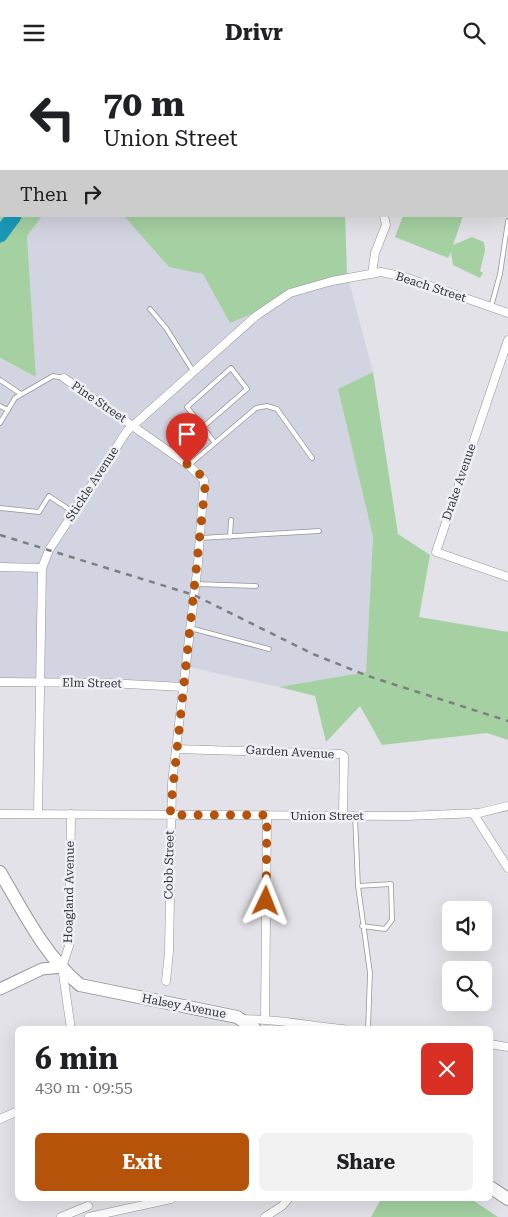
<!DOCTYPE html>
<html lang="en">
<head>
<meta charset="utf-8">
<style>
	:root { --surface:#fff; --page:#f2f2f2; --text:#202124; --muted:#757577; --accent:#b45309 }
	body { margin:0; font-family:"Roboto Serif",serif; background:var(--page); color:var(--text); height:100vh; display:flex; flex-direction:column; font-size:19px; white-space:nowrap }
	* { box-sizing:border-box; margin:0 }
	p { font-size:16px; color:var(--muted) }
	.icon { flex:none; width:28px; height:28px; fill:none; stroke:currentColor; stroke-width:2; stroke-linecap:round; stroke-linejoin:round }
	.map { position:relative; flex:1; overflow:hidden }
	.drawer { position:absolute; left:15px; top:961px; width:478px; height:175px; display:flex; flex-direction:column; background:var(--surface); border-radius:8px; box-shadow:0 5px 20px #0002 }
	.drawer>* { flex:none }
	.banner { position:absolute; left:0px; top:0px; width:509px; height:152px; box-shadow:0 5px 20px #0002; background:#fff; color:var(--text); overflow:hidden }
	.controls { position:absolute; left:442px; top:836px; display:grid; gap:10px }
	.controls a { display:grid; place-items:center; width:50px; height:50px; border-radius:8px; background:var(--surface); box-shadow:0 5px 20px #0002; font-size:25px }
	.pin { position:absolute; display:grid; place-items:center; width:42px; height:42px; color:#fff; margin:-51px -21px; border-radius:50% 50% 50% 0; rotate:-45deg; box-shadow:0 0 5px #0007 }
	.pin .icon { rotate:45deg }
	.me { position:absolute; width:55px; margin:-28px; rotate:2deg; stroke-linejoin:round; filter:drop-shadow(0 0 4px #0008) }
	.turn { display:flex; align-items:center; gap:18px; height:105px; padding:0 20px; font-size:22px }
	.turn .icon { width:65px; height:65px; stroke-width:2.5 }
	.turn b { display:block; font-size:35px; line-height:42px }
	.then { display:flex; align-items:center; height:48px; padding:0 20px; background:#0003; gap:10px; font-size:19px }
	.round { display:grid; place-items:center; flex:none; width:52px; height:52px; border-radius:8px; background:var(--page) }
	.headline { display:flex; align-items:center; justify-content:space-between; height:85px; padding:0 20px }
	h1 { font-size:30px; font-weight:700; line-height:38px }
	.action { display:flex; gap:10px; margin-top:auto; padding:10px 20px }
	.action a { flex:1; height:58px; border-radius:8px; background:var(--accent); color:#fff; font-size:20px; font-weight:700; line-height:58px; text-align:center }
	.action a+a { background:var(--page); color:var(--text) }
	header { display:flex; justify-content:space-between; align-items:center; height:65px; padding:0 20px; background:var(--surface); font-size:22px; font-weight:700 }
	.map>svg:first-child { display:block }
	.built { fill:#d3d4e1 }
	.green { fill:#a5d1a2 }
	.lines { fill:none; stroke-linecap:round; stroke-linejoin:round }
	.river { stroke:#1b9ab8; stroke-width:15 }
	.lane-casing { stroke:#94949a; stroke-width:5.5 }
	.street-casing { stroke:#94949a; stroke-width:9 }
	.secondary-casing { stroke:#94949a; stroke-width:13 }
	.primary-casing { stroke:#94949a; stroke-width:14 }
	.lane { stroke:#fff; stroke-width:4 }
	.street { stroke:#fff; stroke-width:8 }
	.secondary { stroke:#fff; stroke-width:11 }
	.primary { stroke:#fff; stroke-width:12 }
	.rail { stroke:#7e7e81; stroke-width:2.5; stroke-dasharray:6 6; stroke-linecap:butt }
	.route { stroke:#b45309; stroke-width:9; stroke-dasharray:0 16.2 }
	.labels { text-anchor:middle; stroke-width:5; stroke-linejoin:round; paint-order:stroke }
	.street-label { font-size:12px; fill:#343436; stroke:#eff0f6 }
</style>
</head>
<body>
<header><svg class="icon" aria-label="menu" viewBox="0 0 24 24"><path d="M4 6h16M4 12h16M4 18h16"/></svg>Drivr<svg class="icon" aria-label="search" viewBox="0 0 24 24"><circle cx="10" cy="10" r="6"/><path d="M15 15l6 6"/></svg></header>
<div class="map">
<svg width="508" height="1152" viewBox="0 0 508 1152">
	<rect width="100%" height="100%" fill="#e2e2e8"/>
	<path class="built" d="M379 0H508V76V1Z
		M42 151H124L169 201 203 209 230 257 347 209 373 307 338 324 373 472 366 607 279 622 184 601 181 619 0 617V294L36 312 27 171Z"/>
	<path class="green" d="M0 0H292L1 1V151H42L27 171 36 312 0 293Z
		M124 151H345L347 209 230 258 203 209 169 202Z
		M403 151H463L453 180 472 172 484 177 485 186 480 206 483 208 480 213 453 200 451 187 448 193 395 172Z
		M373 307 398 469 430 490 419 552 508 567V675L487 668 382 680 360 641 326 677 315 631 279 622 366 607 373 472 338 324Z
		M381 1134H471L498 1152H371Z"/>
	<g class="lines">
		<path class="river" d="M487 1 488 0
			M0 170 14 151"/>
		<g class="lane-casing">
			<path id="lane" d="M474 0 476 1
				M508 41V43
				M491 242 500 209 508 156
				M150 244 166 263 193 306
				M0 315 21 329
				M0 341 8 345
				M0 358 15 333 53 311 64 313
				M203 362 247 324 231 303 187 342 215 378
				M189 400 256 343 267 341 277 344 312 393
				M0 443 39 447 49 431 73 447
				M230 472 231 455
				M200 473 319 466
				M195 519 256 521
				M190 563 269 584
				M355 751 358 821 370 908 368 964
				M358 821 391 819 392 855 385 864 362 861"/>
		</g>
		<g class="street-casing">
			<path id="street" d="M372 209 375 188 386 160 384 151
				M508 275 436 487 508 512
				M64 313 187 399 204 415 198 498 172 718 169 887 166 916
				M0 502 42 503
				M0 617 108 618 183 622
				M176 684 341 689 344 691 343 751
				M38 748 42 503 49 485 127 366 256 251 290 228 332 216 381 207 405 212 508 248
				M473 748 508 803
				M0 749 407 751 479 748 508 741
				M71 749 69 881 62 902 71 964
				M243 954C277 954 310 961 344 964
				M265 954 267 750
				M490 979 508 982
				M0 1054 18 1046
				M61 1152 88 1141
				M89 1152 171 1134
				M265 1152 282 1141 288 1134"/>
		</g>
		<g class="secondary-casing">
			<path id="secondary" d="M0 924 42 904 62 902"/>
		</g>
		<g class="primary-casing">
			<path id="primary" d="M0 807C23 846 45 891 80 920L237 952 255 964
				M490 1122 508 1134"/>
		</g>
		<use href="#lane" class="lane"/>
		<use href="#street" class="street"/>
		<use href="#secondary" class="secondary"/>
		<use href="#primary" class="primary"/>
		<path class="rail" d="M0 470 194 530 313 589 368 611 508 656"/>
	</g>
	<g class="lines">
		<path class="route" d="M187 399 203 412 205 422 170 750H267L266 836"/>
	</g>
	<g class="labels">
		<g class="street-label">
			<text transform="translate(431 222) rotate(18)" y="4">Beach Street</text>
			<text transform="translate(99 337) rotate(34)" y="4">Pine Street</text>
			<text transform="translate(459 417) rotate(-71)" y="4">Drake Avenue</text>
			<text transform="translate(92 419) rotate(-57)" y="4">Stickle Avenue</text>
			<text transform="translate(92 618) rotate(1)" y="4">Elm Street</text>
			<text transform="translate(290 687) rotate(3)" y="4">Garden Avenue</text>
			<text x="327" y="755">Union Street</text>
			<text transform="translate(169 800) rotate(-89)" y="4">Cobb Street</text>
			<text transform="translate(69 827) rotate(-89)" y="4">Hoagland Avenue</text>
			<text transform="translate(184 941) rotate(11)" y="4">Halsey Avenue</text>
		</g>
	</g>
</svg>
<div class="controls">
<a><svg class="icon" aria-label="sound" viewBox="0 0 24 24"><path d="M4 9h4l5-4v14l-5-4H4zM17 9q2 3 0 6"/></svg></a>
<a><svg class="icon" aria-label="search" viewBox="0 0 24 24"><circle cx="10" cy="10" r="6"/><path d="M15 15l6 6"/></svg></a>
</div>
<div class="pin" style="left:187px;top:399px;background:#d93025"><svg class="icon" aria-label="arrive" viewBox="0 0 24 24"><path d="M6 21V4h12l-3 4 3 4H6"/></svg></div>
<svg class="me" style="left:266px;top:836px" viewBox="-20 -20 40 40"><path d="M0-17L14 15 0 8-14 15z" fill="#b45309" stroke="#fff" stroke-width="4"/></svg>
<div class="banner">
<div class="turn"><svg class="icon" aria-label="left" viewBox="0 0 24 24"><path d="M17 20v-9H6M10 6l-5 5 5 5"/></svg><div><b>70 m</b>Union Street</div></div>
<div class="then">Then<svg class="icon" aria-label="right" viewBox="0 0 24 24"><path d="M7 20v-9h11M14 6l5 5-5 5"/></svg></div>
</div>
<section class="drawer">
<div class="headline"><div><h1>6 min</h1><p>430 m · 09:55</p></div><a class="round" style="background:#d93025;color:#fff"><svg class="icon" aria-label="close" viewBox="0 0 24 24"><path d="M6 6l12 12M18 6L6 18"/></svg></a></div>
<div class="action"><a>Exit</a><a>Share</a></div>
</section>
</div>
</body>
</html>
